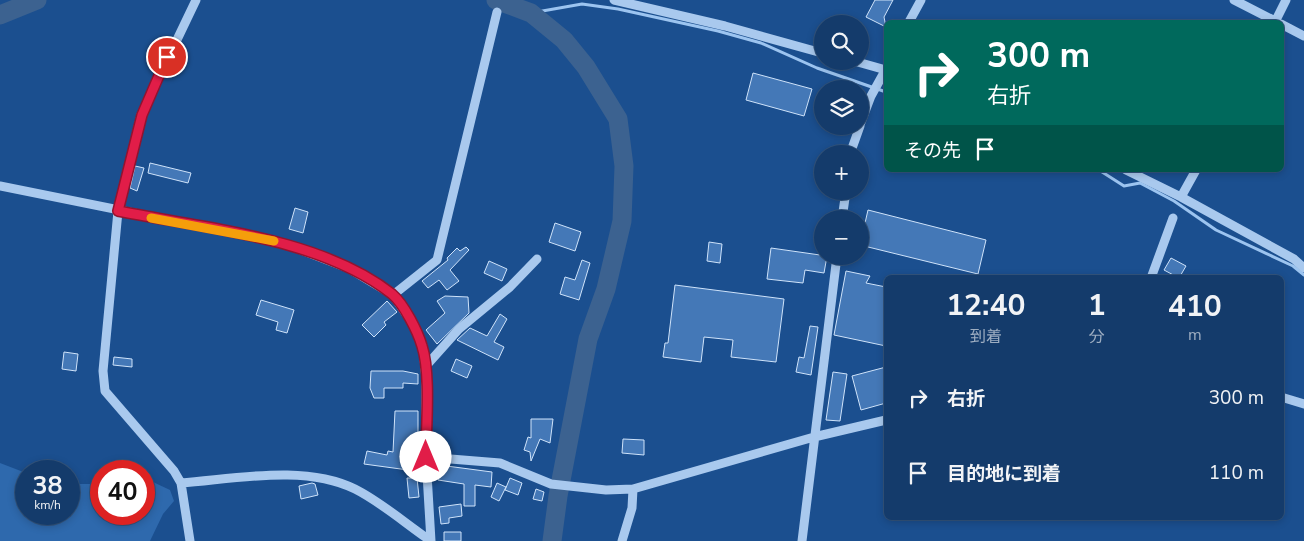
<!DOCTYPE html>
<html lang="ja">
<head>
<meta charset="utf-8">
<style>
	:root { --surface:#143b6b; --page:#1d4271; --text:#f1f3f6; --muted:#9dadc1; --line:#33557e }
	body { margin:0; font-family:"Nunito Sans","Noto Sans JP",sans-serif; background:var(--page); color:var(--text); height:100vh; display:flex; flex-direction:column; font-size:19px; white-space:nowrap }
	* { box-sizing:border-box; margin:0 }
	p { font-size:16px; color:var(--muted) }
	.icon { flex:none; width:28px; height:28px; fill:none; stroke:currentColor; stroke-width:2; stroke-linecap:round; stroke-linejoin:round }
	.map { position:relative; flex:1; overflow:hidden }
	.details { position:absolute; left:884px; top:275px; width:400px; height:245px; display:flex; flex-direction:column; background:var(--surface); border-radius:8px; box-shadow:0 2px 8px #0003,0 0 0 1px var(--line) }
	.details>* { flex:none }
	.banner { position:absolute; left:884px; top:20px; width:400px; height:152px; border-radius:8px; box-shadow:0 2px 8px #0003,0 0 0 1px var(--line); background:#00695c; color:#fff; overflow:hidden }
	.tools { position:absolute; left:814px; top:15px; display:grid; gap:10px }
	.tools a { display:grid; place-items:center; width:55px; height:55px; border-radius:50%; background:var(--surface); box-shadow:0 2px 8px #0003,0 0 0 1px var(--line); font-size:25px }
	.speed { position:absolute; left:15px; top:460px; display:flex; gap:10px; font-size:25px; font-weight:700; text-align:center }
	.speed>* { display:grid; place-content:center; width:65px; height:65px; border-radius:50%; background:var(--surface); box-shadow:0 2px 8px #0003,0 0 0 1px var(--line); line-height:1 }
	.speed small { font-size:12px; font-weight:400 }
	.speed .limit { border:8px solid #d22; background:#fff; color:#111 }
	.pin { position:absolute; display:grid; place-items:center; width:42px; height:42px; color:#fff; margin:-21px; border:2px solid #fff; border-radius:50%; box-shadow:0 1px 5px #0007 }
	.me { position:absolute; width:55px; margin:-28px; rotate:0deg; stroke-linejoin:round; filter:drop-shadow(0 0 4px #0008) }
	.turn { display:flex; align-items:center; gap:18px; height:105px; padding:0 20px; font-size:22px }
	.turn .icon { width:65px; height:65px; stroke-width:2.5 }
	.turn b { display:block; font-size:35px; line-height:42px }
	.then { display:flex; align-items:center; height:48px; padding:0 20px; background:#0003; gap:10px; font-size:19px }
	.eta { display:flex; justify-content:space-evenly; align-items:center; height:85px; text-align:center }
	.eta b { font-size:30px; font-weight:700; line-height:35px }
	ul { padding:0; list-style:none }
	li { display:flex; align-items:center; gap:15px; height:75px; padding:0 20px }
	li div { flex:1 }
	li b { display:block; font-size:19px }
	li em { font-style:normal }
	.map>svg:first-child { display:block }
	.green { fill:#2e69ad }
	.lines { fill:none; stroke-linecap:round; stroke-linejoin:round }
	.stream { stroke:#9cc4f0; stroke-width:3 }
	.river { stroke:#3c6290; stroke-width:19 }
	.building { fill:#4478b7; stroke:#cfe3fa }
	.minor { stroke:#a9c9ee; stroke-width:9 }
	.route-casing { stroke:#92132f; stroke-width:12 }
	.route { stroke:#e11d48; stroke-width:9 }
	.slow { stroke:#f59e0b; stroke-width:9 }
</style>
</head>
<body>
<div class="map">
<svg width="1304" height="541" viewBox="0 0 1304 541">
	<rect width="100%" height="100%" fill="#1b4f8f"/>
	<path class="green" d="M0 463 26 473V514H69V484H101V514H144V482H153L170 490 174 501 163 514 150 541H0Z"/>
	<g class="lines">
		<path class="stream" d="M531 13 582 4 618 9 718 31 761 43 817 68 886 92
			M1099 170 1124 186 1140 183 1174 201 1216 230 1293 266 1304 275"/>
		<path class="river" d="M496 0 531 13 564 40 586 67 618 119 624 166 622 221 606 289 588 339 558 496 552 541
			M0 15 37 0"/>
	</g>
	<path class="building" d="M875 0H893L884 17 886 27 866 17Z
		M753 73 812 89 804 116 746 100Z
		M150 163 191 173 188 183 148 173Z
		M135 166 144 168 137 191 130 188Z
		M295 208 308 212 303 233 289 229Z
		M868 210 986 240 978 274 860 245Z
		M555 223 581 232 575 251 549 242Z
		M709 242 722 244 720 263 707 261Z
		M466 247 469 250 450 270 459 281 447 290 439 280 428 288 422 281 448 260 447 258 457 248 460 251Z
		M771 248 827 256 824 273 805 270 803 283 767 279Z
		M1171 258 1186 266 1179 278 1164 270Z
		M582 260 590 263 579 300 560 294 565 277 575 280Z
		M489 261 507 269 502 281 484 273Z
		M846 271 870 276 866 283 886 287V346L834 335Z
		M675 285 784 299 776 362 731 357 733 340 704 337 701 362 663 357 665 343H668Z
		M445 296 468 297 469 313 437 344 426 330 445 313 437 301Z
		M261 300 294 310 287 333 276 330 278 322 256 315Z
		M387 301 397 312 384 322 386 325 374 337 362 325Z
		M500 314 507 319 494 342 504 347 498 360 457 340 470 328 487 336Z
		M810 326 818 327 811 375 796 372 799 357 804 358Z
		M64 352 78 354 76 371 62 369Z
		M114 357 132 359V367L113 365Z
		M456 359 472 366 467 378 451 371Z
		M886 367V403L861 410 852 376Z
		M371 371H403L418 374V384L403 383V388H384V398H374L370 388Z
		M833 372 847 374 840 421 826 420Z
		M395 411H418V449L412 448 408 470 364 464 367 451 387 455 388 451 393 452Z
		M531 419H553L550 443 540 439 531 461 530 452 524 450 528 437 531 438Z
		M623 439 644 440V455L622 453Z
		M439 465 492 472 491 487 475 485V506H464V484L438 480Z
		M407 478H417L419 497 409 498Z
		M510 478 522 483 518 495 505 490Z
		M312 483 315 484 318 495 301 499 299 486Z
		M497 483 506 487 499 501 491 497Z
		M536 489 544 492 542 501 533 499Z
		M461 504 462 516 449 518V523L441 524 439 507Z
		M444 532H461V541H444Z"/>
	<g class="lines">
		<path class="minor" d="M614 0 725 26 822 53
			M1234 0 1277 22
			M909 22 921 0
			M1275 22 1286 0
			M1281 24 1304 36
			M854 61 886 70
			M860 125 871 96 886 69
			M850 154 860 126
			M1126 170 1181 197 1294 259 1304 268
			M0 186 283 243 348 268 393 295 413 324 423 348 426 379V457L431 541
			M1181 197 1196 170
			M842 219 846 191
			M1151 278 1173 218
			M393 295 437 260 497 12
			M425 367 459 329 510 287 537 259
			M1281 397 1304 404
			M426 457 500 463 551 484 606 490 633 489 814 437 886 420
			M181 483C235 479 305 464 355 489 381 502 406 524 431 541
			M190 541 181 483 174 471 105 391 103 371 118 211 141 115 196 0
			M622 541 632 508 633 489
			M802 541 837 256"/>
	</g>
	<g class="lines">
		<g class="route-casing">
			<path id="route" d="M167 57 142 115 118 211C204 228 321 238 392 294 404 304 418 332 422 346 431 374 426 426 426 457"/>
		</g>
		<use href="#route" class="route"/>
		<path class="slow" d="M151 218 274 241"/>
	</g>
</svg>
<div class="tools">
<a><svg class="icon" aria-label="search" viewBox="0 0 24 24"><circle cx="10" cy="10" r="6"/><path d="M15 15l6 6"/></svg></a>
<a><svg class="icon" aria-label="layers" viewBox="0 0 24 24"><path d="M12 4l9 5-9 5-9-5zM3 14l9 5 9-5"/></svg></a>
<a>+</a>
<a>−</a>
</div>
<div class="speed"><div>38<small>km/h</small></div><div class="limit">40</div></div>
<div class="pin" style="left:167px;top:57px;background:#d93025"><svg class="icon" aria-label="arrive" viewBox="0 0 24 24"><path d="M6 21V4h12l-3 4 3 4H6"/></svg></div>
<svg class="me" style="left:426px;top:457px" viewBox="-20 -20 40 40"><circle r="19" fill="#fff"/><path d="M0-13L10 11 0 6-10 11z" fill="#e11d48"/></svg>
<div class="banner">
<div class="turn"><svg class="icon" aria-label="right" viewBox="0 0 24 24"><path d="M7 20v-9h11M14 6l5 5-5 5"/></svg><div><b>300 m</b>右折</div></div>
<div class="then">その先<svg class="icon" aria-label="arrive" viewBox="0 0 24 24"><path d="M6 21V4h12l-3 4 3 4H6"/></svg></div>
</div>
<section class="details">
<div class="eta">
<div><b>12:40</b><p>到着</p></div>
<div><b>1</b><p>分</p></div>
<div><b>410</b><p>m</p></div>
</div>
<ul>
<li><svg class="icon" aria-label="right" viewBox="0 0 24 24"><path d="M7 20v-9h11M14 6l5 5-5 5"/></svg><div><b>右折</b></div><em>300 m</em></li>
<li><svg class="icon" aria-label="arrive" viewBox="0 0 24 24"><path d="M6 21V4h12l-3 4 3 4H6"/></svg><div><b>目的地に到着</b></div><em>110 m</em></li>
</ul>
</section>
</div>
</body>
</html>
